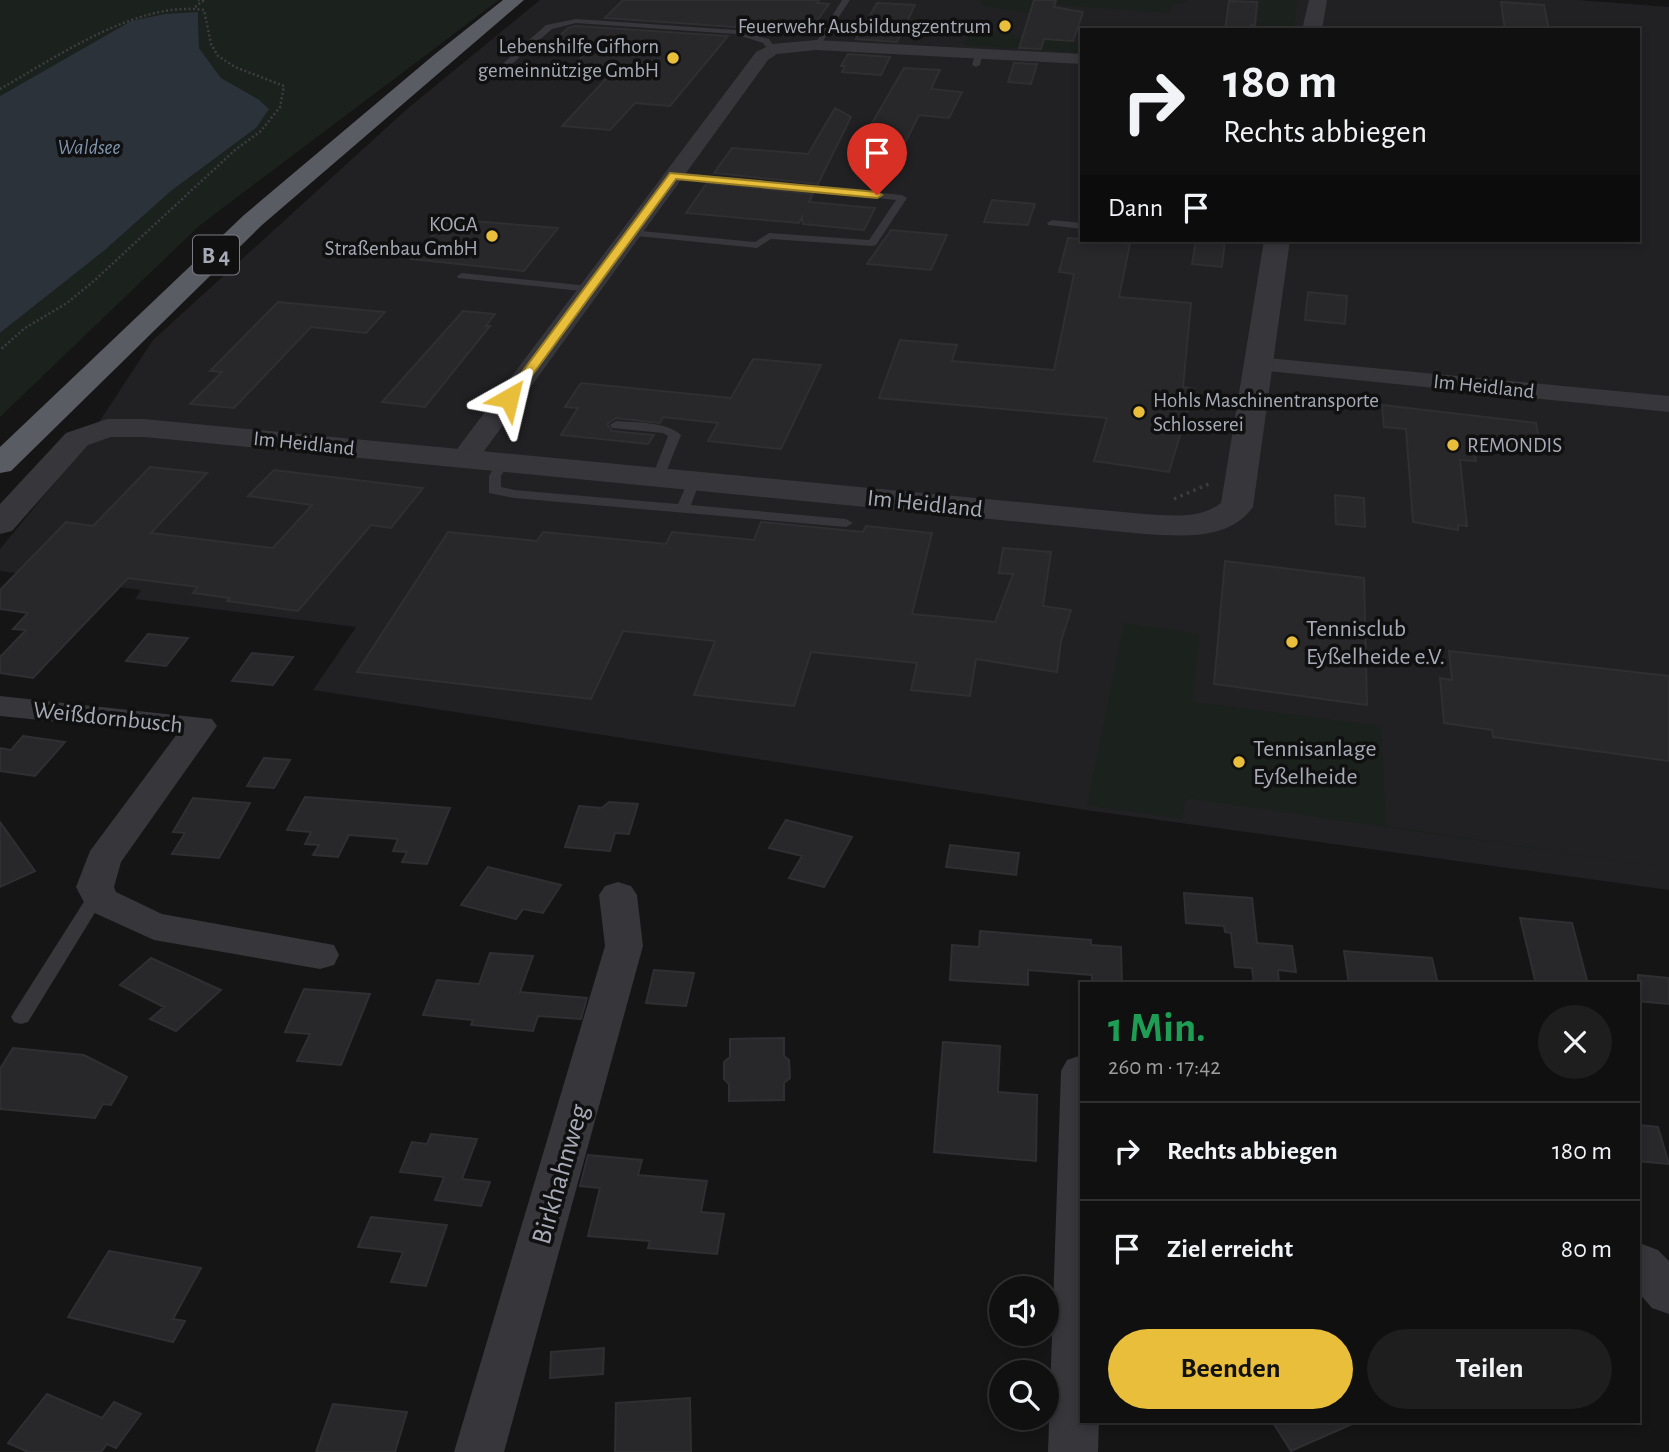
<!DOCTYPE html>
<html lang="de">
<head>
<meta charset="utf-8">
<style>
	:root { --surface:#101010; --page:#1e1e1e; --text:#f1f3f6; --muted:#9c9d9f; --line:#303030; --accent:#e9be3a }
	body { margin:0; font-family:"Alegreya Sans",sans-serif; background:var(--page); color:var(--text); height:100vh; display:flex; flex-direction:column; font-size:26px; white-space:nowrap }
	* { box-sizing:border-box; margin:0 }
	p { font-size:23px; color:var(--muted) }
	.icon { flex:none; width:38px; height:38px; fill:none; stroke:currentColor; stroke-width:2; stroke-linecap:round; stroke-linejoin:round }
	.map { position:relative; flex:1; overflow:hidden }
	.drawer { position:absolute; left:1080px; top:982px; width:560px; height:441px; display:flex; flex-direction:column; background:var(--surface); border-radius:0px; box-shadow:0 4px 10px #0003,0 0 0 2px var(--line) }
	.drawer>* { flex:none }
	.top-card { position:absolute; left:1080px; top:28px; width:560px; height:214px; border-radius:0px; box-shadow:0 4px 10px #0003,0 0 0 2px var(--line); background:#101010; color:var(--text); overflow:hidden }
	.buttons { position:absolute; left:989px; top:1276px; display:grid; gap:14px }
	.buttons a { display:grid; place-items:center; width:70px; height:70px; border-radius:50%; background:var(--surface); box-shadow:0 4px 10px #0003,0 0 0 2px var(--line); font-size:35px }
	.pin { position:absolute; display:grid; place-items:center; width:60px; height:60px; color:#fff; margin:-72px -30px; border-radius:50% 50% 50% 0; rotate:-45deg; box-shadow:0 0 7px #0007 }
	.pin .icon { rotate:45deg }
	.me { position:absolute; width:77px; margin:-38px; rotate:37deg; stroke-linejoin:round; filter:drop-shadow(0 0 5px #0008) }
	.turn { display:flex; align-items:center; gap:24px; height:147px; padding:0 28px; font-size:32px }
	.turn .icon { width:91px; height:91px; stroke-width:2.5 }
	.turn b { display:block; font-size:49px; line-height:60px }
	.then { display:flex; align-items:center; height:66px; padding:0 28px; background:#0003; gap:14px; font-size:26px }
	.round { display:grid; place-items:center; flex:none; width:74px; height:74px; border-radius:37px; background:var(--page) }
	.head { display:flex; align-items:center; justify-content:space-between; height:119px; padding:0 28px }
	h1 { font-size:42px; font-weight:600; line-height:52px; color:#1e9e55 }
	.cta { display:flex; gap:14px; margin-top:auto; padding:14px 28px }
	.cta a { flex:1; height:80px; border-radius:42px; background:var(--accent); color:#111; font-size:28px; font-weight:600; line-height:80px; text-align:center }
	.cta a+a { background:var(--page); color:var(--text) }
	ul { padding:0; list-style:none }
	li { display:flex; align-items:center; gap:21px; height:98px; padding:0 28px; border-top:2px solid var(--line) }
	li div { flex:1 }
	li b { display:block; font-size:26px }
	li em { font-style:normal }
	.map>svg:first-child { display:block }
	.built { fill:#212123; fill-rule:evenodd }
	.green { fill:#1b211c }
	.water { fill:#2b3239 }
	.building { fill:#28282a; stroke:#2f2f32; stroke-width:2 }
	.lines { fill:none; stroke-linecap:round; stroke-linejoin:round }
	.path-far1 { stroke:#3c3d42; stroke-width:2.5; stroke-dasharray:2 2.5; stroke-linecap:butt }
	.path { stroke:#3c3d42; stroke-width:3.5; stroke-dasharray:2.5 4.5; stroke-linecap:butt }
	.service { fill:#36363b; fill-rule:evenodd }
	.minor { fill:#36363b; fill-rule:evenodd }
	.tertiary { fill:#36363b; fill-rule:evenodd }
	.trunk { fill:#5a5c63; fill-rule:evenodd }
	.route { fill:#e9be3a; stroke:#977c26; stroke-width:2 }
	.poi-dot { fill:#e9be3a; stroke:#101011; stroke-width:2.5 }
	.labels { text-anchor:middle; stroke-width:7; stroke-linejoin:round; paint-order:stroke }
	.far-poi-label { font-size:21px; fill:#a7aab6; stroke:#101011; text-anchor:end }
	.far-water-label { font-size:21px; font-style:italic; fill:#7f95af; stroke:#101011 }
	.far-street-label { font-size:21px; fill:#a7aab6; stroke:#101011 }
	.shield { fill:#101011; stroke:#7a7c84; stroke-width:2 }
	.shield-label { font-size:23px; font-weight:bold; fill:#a7aab6 }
	.street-label { font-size:24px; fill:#a7aab6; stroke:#101011 }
	.poi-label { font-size:24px; fill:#a7aab6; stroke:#101011; text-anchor:start }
	.near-street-label { font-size:28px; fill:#a7aab6; stroke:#101011 }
</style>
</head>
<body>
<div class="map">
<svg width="1669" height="1452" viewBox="0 0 1669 1452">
	<rect width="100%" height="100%" fill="#151516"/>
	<path class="built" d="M540 0H1578L1669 7V890L1086 810 313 690 356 627 135 599 141 590 0 571V549L76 457 153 340 407 109ZM1082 30H1638V240H1082Z"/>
	<path class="green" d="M0 0H499L199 226 0 417V333L105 250 171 191 256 128 258 99 221 78 199 48 198 13 164 14 131 21 0 96Z
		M983 0H1190L1171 6 1170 13 1033 3 1029 13 980 5Z
		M1261 0H1298L1293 30H1257Z
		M971 31 1015 34V38L1082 42 1079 52 964 45Z
		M1124 623 1199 634 1193 702 1381 726 1386 826 1669 868 1186 798 1182 819 1087 805Z"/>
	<path class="water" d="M198 12 199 48 221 78 258 99 269 109 256 128 171 191 105 250 0 333V96L131 21 164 14Z"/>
	<path class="building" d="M623 0H819L817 3 829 4 811 29 737 24 735 27 605 18Z
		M1034 0H1053L1056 1 1054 7 1083 12 1073 41 1044 39 1041 49 1019 48Z
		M1229 1 1257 2 1255 25H1251L1250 30H1225Z
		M1501 2 1544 5 1549 30H1505Z
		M877 3 915 5 897 42 856 39Z
		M576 26 728 36 670 106 635 103 610 130 562 126 617 67 575 64 586 53 545 50 568 28Z
		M848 54 890 57 881 75 842 72 845 66H841Z
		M1014 63 1037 64 1031 84 1008 82Z
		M904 68 940 70 931 89 962 92 949 118 919 115 906 141 864 137Z
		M835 108 851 117 818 184 714 173 732 148 808 154Z
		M707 183 813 194 809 202 875 208 864 230 803 224 802 217 799 223 686 213Z
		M992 200 1035 204 1028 225 984 222Z
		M448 219 558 228 524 271 411 259Z
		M891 230 947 235 931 270 867 264Z
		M1068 238 1130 244 1119 297 1191 303 1183 387 1194 389 1169 472 1094 461 1107 418 879 398 900 340 957 345 952 361 1054 370 1074 274 1059 272Z
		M1196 240H1225L1222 267 1192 264Z
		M1308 292 1347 296 1345 324 1305 320Z
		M278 302 385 312 366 333 311 327 234 408 190 404 222 372 210 371Z
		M463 311 495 314 486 326H490L425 407 382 402Z
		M753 359 821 365 781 449 708 441 718 423 663 417 660 423 616 418 607 424 612 431 654 435 648 444 561 435 578 408 565 407 581 383 731 398Z
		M1382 405 1536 423 1541 449 1498 444 1499 449 1474 446 1476 461 1460 460 1467 526 1458 525V530L1413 522 1406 429 1384 427Z
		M150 467 207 473 151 533 273 548 312 505 248 496 274 470 423 488 391 528 371 525 298 611 227 601 230 598 193 593 198 587 128 578 33 678 0 673V657L26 630 13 629 28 613 0 609V590L66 522 93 526Z
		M1335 495 1364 498 1365 527 1336 524Z
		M761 522 863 532 866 526 932 533 912 614 995 622 1013 574 999 573 1003 548 1051 552 1043 606 1071 610 1061 641 1057 672 976 659 970 696 911 690 917 663 811 652 794 706 694 695 715 641 623 631 591 699 357 672 448 532 537 541 543 532 666 544 672 532 754 540Z
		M1225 561 1364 578 1367 705 1214 684Z
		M148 634 188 638 166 666 126 661Z
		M1449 651 1669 676V761L1493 737 1492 730 1444 723 1440 678 1452 680Z
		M252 653 293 657 273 685 232 681Z
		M23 736 65 742 35 776 0 771V748L11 750Z
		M264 758 290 760 274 788 247 786Z
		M305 797 345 800 450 808 427 864 402 862 407 852 393 851 398 839 349 835 338 857 313 855 319 845 305 844 311 832 287 830Z
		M193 798 250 803 219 858 172 854 185 833 173 832Z
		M609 802 638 804 629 834 615 833 610 851 565 847 579 806 602 808Z
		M786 820 852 837 824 887 789 878 802 856 769 848Z
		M0 822 35 871 0 887Z
		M950 845 1019 853 1016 875 946 867Z
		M488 867 561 885 543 913 523 909 516 919 461 905Z
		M1184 893 1252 898 1257 943 1292 946 1296 972 1278 970 1279 984H1254L1252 968 1235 967 1231 933 1225 932 1224 926 1186 923Z
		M1520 918 1572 923 1588 984H1536Z
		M980 931 1091 940V945L1121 947 1122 984H1092V975L1028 970V985L950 980 952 945 979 947Z
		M1344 951 1432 958 1438 984H1349Z
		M490 953 533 956 520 992 587 998 581 1019 538 1016 533 1031 471 1025 473 1020 423 1015 437 980 479 984Z
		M151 958 221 990 176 1031 150 1019 164 1007 120 985Z
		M654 970 694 973 686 1006 646 1003Z
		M1638 975 1669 978V1004L1638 1001Z
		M304 989 370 994 341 1065 297 1061 310 1034 285 1032Z
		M784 1038V1056L789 1060 790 1078 784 1083V1100L729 1101V1084L724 1079V1062L730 1057V1039Z
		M943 1042 1000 1046 998 1092 1037 1095 1036 1161 934 1152Z
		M13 1048 84 1055 127 1077 111 1105 103 1104 95 1118 0 1109V1069Z
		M1638 1125 1658 1127 1669 1164 1638 1161Z
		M431 1134 477 1139 462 1179 490 1182 481 1206 435 1200 444 1177 400 1172 412 1142 427 1144Z
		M588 1155 642 1160 638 1175 707 1181 701 1212 724 1214 717 1254 648 1248 650 1241 588 1236 600 1188 580 1186Z
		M371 1217 447 1225 426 1286 391 1282 403 1252 358 1247Z
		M109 1251 201 1268 173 1319 185 1321 173 1342 68 1317Z
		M604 1348 603 1374 550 1378 551 1352Z
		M47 1394 102 1418 114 1402 141 1414 116 1448 107 1444 101 1452H28L8 1443Z
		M690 1398 691 1452H615L616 1403Z
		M333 1404 407 1412 395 1452H316Z
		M1272 1421H1359L1291 1451Z"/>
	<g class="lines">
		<path class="path-far1" d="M195 7 203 1 198 0
			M0 89C55 58 138 0 204 10L211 44 218 56 235 67 284 86 280 107 261 131 235 150 95 280 67 303 25 328 0 350"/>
		<path class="path" d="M1174 499 1211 483"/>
		<path class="service" d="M842 0H850L819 47H813Z
			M576 19 736 30 769 39 776 49 769 51 763 43 735 34 576 23 552 29 497 77 490 75 546 25Z
			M976 51 983 53 980 65 976 67 972 65Z
			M674 172 902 195 907 198 876 245 872 246 771 239 757 248 627 235 626 233 631 230 755 242 769 233 869 240 896 200 671 177V173Z
			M1052 220 1082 223V229L1048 225 1047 223Z
			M462 273 590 286 595 289 590 292 458 278 457 276Z
			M616 421C636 423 666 421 681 435L663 480 658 481 652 477 668 436 663 433 612 428 610 425Z
			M503 459 509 463 501 476V487L514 490 678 504 688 481 694 477 700 481 691 505 846 519 853 523 846 527 514 498 489 493V476L498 460Z
			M98 887 104 889 107 893 28 1022 21 1024 14 1022 11 1017 14 1012 92 889Z"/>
		<path class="minor" d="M816 40 1082 54V64L816 50 777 54 768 60 474 465 464 467 454 465 451 459 454 453 756 52 772 44Z
			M1258 357 1669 396V412L1249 369 1246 364 1249 359Z
			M0 696 212 719 217 726 121 862 114 887 116 892 162 914 334 945 339 955 334 965 320 969 154 940 88 910 76 887 90 851 177 734 0 716Z
			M618 882 631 886 637 895 643 946 504 1452H454L605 946 599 895 605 886Z
			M1082 1055V1421H1099L1098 1452H1048L1061 1071 1067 1060Z
			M1642 1244 1658 1250 1669 1261V1314L1652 1308 1638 1292V1245Z"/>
		<path class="tertiary" d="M1309 0H1327L1322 30H1302Z
			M1264 240H1290L1253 507C1229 541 1181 536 1144 534L144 437H111L88 445 12 531 0 534V504L66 433 107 419H144L1144 514C1172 515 1198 520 1221 503Z"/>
		<path class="trunk" d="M503 0H524L262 225 11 471 0 473V447L244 215 435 54Z"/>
	</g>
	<path class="route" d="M670 173 877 192 882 195 877 198 676 179 514 400H505V395Z"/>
	<g class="poi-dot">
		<circle cx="1005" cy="26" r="7"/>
		<circle cx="673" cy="58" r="7"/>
		<circle cx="492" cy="236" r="7"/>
		<circle cx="1139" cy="412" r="7"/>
		<circle cx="1453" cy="445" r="7"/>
		<circle cx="1292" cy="642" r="7"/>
		<circle cx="1239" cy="762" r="7"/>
	</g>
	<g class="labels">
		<g class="far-poi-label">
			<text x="991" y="33">Feuerwehr Ausbildungzentrum</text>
			<text x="659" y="53">Lebenshilfe Gifhorn<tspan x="659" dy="24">gemeinnützige GmbH</tspan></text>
			<text x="478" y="231">KOGA<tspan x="478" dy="24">Straßenbau GmbH</tspan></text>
			<text x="1153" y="407" text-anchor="start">Hohls Maschinentransporte<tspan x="1153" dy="24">Schlosserei</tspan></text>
			<text x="1467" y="452" text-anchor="start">REMONDIS</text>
		</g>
		<g class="far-water-label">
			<text x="89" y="154">Waldsee</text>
		</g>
		<g class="far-street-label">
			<text transform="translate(1484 386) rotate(6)" y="7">Im Heidland</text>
			<text transform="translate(304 443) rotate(6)" y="7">Im Heidland</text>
		</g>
		<rect class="shield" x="193" y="235.5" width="46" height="39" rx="5"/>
		<g class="shield-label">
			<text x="216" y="263">B 4</text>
		</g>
		<g class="street-label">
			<text transform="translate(925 503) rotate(6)" y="8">Im Heidland</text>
			<text transform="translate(108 717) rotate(6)" y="8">Weißdornbusch</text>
		</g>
		<g class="poi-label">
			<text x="1306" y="636">Tennisclub<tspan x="1306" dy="28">Eyßelheide e.V.</tspan></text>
			<text x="1253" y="756">Tennisanlage<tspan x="1253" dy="28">Eyßelheide</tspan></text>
		</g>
		<g class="near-street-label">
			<text transform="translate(559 1174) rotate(-74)" y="10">Birkhahnweg</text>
		</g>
	</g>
</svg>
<div class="buttons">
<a><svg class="icon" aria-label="sound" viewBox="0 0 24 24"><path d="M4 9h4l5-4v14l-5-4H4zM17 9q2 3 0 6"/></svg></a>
<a><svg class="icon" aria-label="search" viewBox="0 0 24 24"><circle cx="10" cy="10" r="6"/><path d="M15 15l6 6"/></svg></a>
</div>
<div class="pin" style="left:877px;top:195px;background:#d93025"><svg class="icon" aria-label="arrive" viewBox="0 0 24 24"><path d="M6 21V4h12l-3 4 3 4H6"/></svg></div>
<svg class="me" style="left:509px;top:398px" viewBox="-20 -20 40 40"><path d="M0-17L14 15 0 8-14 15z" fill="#e9be3a" stroke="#fff" stroke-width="4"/></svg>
<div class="top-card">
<div class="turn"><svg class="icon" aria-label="right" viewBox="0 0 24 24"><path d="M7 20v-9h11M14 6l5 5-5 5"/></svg><div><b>180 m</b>Rechts abbiegen</div></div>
<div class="then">Dann<svg class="icon" aria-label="arrive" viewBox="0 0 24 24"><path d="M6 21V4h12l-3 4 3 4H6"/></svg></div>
</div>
<section class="drawer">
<div class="head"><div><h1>1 Min.</h1><p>260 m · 17:42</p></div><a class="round"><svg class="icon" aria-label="close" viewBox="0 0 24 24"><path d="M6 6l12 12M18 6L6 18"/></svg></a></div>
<ul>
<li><svg class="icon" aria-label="right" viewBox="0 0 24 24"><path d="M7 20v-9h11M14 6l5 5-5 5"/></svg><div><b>Rechts abbiegen</b></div><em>180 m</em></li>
<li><svg class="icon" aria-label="arrive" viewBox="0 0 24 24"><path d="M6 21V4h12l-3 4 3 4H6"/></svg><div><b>Ziel erreicht</b></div><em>80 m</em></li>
</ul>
<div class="cta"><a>Beenden</a><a>Teilen</a></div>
</section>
</div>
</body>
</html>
